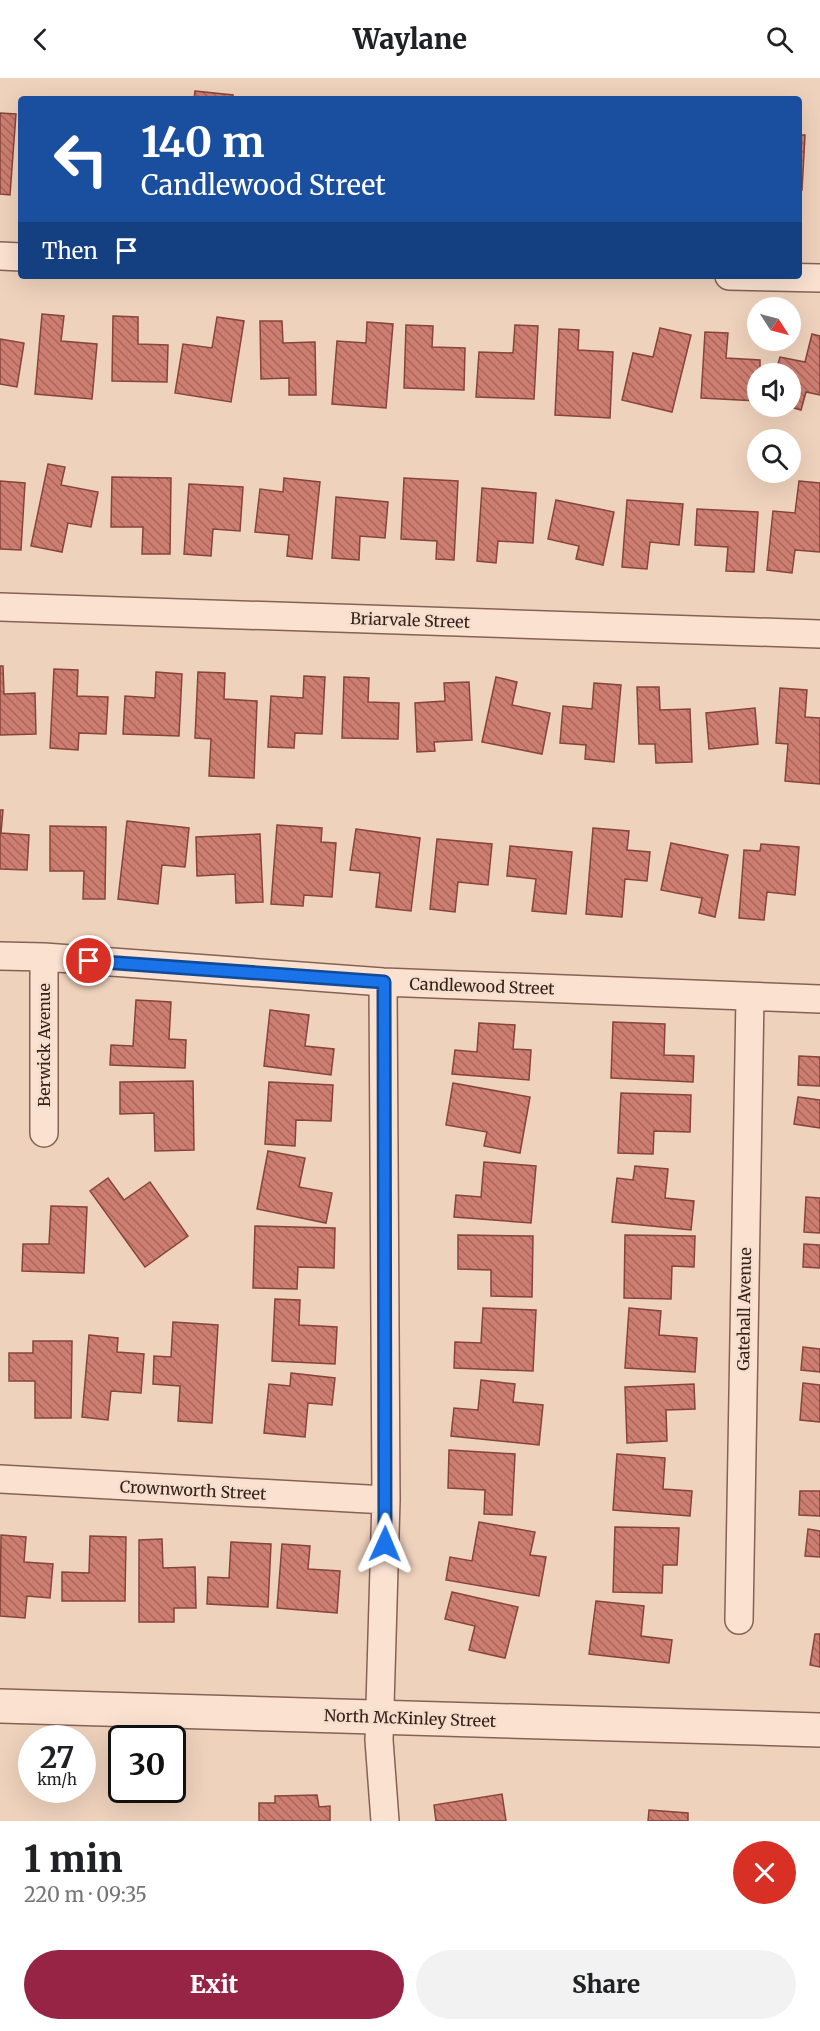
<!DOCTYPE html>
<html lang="en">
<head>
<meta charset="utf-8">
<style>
	:root { --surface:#fff; --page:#f2f2f2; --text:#202124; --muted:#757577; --accent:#972445 }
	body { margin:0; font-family:Merriweather,serif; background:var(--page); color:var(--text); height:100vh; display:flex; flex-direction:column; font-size:22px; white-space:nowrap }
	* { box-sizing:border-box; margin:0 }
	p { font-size:20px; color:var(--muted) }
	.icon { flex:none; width:33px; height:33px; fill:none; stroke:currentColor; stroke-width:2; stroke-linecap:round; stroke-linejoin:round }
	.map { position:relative; height:1743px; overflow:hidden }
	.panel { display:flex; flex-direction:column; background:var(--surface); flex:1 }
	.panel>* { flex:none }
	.top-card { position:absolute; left:18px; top:18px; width:784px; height:183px; border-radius:6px; box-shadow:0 6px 24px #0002; background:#1a4fa0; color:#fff; overflow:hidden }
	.needle { width:39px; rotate:126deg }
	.fabs { position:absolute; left:747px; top:219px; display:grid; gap:12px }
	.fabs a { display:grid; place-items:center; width:54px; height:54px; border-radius:50%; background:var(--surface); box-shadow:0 6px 24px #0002; font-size:30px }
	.speed { position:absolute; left:18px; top:1647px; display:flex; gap:12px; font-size:30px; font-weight:700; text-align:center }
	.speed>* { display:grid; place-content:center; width:78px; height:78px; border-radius:50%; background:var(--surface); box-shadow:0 6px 24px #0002; line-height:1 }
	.speed small { font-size:15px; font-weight:400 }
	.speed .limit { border:3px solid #111; border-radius:9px; background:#fff; color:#111 }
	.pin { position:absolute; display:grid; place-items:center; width:51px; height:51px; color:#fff; margin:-26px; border:3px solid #fff; border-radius:50%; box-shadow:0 2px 6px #0007 }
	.me { position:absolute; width:66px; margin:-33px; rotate:1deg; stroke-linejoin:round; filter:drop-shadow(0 0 4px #0008) }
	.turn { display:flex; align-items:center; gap:21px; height:126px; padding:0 24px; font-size:27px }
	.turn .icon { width:78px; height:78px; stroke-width:2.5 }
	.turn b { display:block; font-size:42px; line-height:51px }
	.then { display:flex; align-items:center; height:57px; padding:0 24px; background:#0003; gap:12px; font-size:22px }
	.round { display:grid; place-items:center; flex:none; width:63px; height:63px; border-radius:32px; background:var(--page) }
	.overview { display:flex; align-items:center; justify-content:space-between; height:102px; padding:0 24px }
	h1 { font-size:36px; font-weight:800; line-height:45px }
	.primary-button { display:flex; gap:12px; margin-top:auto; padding:12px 24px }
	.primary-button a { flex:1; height:69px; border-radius:36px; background:var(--accent); color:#fff; font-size:24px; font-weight:800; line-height:69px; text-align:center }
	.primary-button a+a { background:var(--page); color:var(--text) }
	header { display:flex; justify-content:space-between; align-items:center; height:78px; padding:0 24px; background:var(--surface); font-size:27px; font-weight:800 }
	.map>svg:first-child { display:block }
	.building { fill:url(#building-back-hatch); stroke:#86443b; stroke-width:1.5 }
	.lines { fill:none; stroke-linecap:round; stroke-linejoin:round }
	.minor-casing { stroke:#866256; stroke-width:30 }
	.tertiary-casing { stroke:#866256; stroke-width:36 }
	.minor { stroke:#fae1d0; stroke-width:27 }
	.tertiary { stroke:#fae1d0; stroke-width:33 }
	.route-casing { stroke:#114b97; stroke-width:15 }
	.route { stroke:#1a73e8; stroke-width:10 }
	.labels { text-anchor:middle; stroke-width:5; stroke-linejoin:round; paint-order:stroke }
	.street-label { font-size:16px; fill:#35201b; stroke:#f6decc }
</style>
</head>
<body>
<header><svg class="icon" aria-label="back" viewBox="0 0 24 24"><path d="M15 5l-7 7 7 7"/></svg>Waylane<svg class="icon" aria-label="search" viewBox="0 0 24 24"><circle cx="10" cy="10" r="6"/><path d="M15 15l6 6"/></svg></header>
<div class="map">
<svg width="820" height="1743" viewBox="0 0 820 1743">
	<defs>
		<pattern id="building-back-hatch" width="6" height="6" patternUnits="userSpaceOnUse" patternTransform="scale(1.5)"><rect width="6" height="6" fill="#ce7e71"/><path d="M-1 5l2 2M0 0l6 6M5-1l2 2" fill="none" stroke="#a8675c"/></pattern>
	</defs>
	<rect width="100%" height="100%" fill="#efd2bc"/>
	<path class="building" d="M195 13 233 17V21H194Z
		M0 35 16 36 10 117 0 116Z
		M800 57H805L802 112H800Z
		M42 236 64 238 61 263 97 266 92 321 35 316Z
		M113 238 138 239V266L168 267 167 304 112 303Z
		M217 239 244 243 231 324 175 315 183 266 212 270Z
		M260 243H282L283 265 315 264 316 317H289V300L261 301Z
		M367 244 393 246 386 330 332 326 337 263 366 265Z
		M406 247 433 248 432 269 465 270 464 312 404 310Z
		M515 247 538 248 534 321 476 319 479 274 513 275Z
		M660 250 691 257 672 334 622 322 633 275 653 279Z
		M559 251 579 252 578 272 613 274 610 340 555 337Z
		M705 254 728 255 726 280 760 282V296H758V323L701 320Z
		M812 256 820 258V317L806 314 801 332 787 328H790V296H775L780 279 805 284Z
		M0 261 24 265 17 309 0 306Z
		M48 386 65 389 61 407 98 414 91 449 68 445 62 474 31 468Z
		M112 399 171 400 170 476H142L143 449H111Z
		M284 400 320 404 312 481 287 478 289 457 255 454 260 411 283 414Z
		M404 400 458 403 454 482 436 481 437 463 401 461Z
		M0 403 25 405 21 472 0 471Z
		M799 403 820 405V474L795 472 792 495 767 492 773 433 795 435Z
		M189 406 243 409 240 453 213 451 211 478 184 476Z
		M482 410 536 415 533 465 498 463 496 485 477 483Z
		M336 419 388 424 385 460 360 458 359 482 332 480Z
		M556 422 614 434 603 487 576 481 579 468 548 461Z
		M627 422 683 426 679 467 650 464 647 491 622 489Z
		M697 431 758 434 754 494 726 493 728 469 695 467Z
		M0 588H3L4 616 35 615 36 656 0 657Z
		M54 591 78 592 77 618 108 619 106 656 79 655 78 672 50 670Z
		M156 594 182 596 179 658 123 656 125 618 155 620Z
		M198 594 225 595 224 621 257 623 254 700 209 698 211 661 195 660Z
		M304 598 325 599 322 656 295 655 294 670 268 669 271 618 303 620Z
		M344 599 369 600 368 624 399 625 398 661 342 660Z
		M496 599 517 604 512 627 550 635 542 676 482 664Z
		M469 604 472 662 434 664 435 673 417 674 415 625 445 623 444 605Z
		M594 605 621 607 614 684 585 681 586 667 560 665 563 628 592 631Z
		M637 609H659L660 632 690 631 692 684 656 685 655 666H639Z
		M780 610 807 612 805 639 820 640V706L785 703 788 666 776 665Z
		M755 630 758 666 709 671 706 635Z
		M0 732H3L1 755 29 757 27 792 0 791Z
		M127 743 189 750 185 789 162 787 158 826 118 821Z
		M277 747 322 750 321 764 336 765 332 819 304 817 303 828 271 826Z
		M50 748 106 749 105 821H83L84 793H50Z
		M593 750 629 753 627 772 650 774 647 803 625 801 622 839 586 836Z
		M356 751 420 760 411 833 376 829 380 795 350 792Z
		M260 756 263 824 236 825 235 796 197 798 196 759Z
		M437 761 492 766 488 807 458 804 455 834 430 831Z
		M671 765 728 777 715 839 699 835 702 820 661 812Z
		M761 766 799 769 795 817 767 814 764 842 739 840 744 772 760 773Z
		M510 768 572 774 566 836 532 833 536 801 507 798Z
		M136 922 171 924 169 961 186 962 185 990 110 987 111 967 133 968Z
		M270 932 309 937 305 968 334 971 331 997 264 988Z
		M613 944 665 946 664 977 694 978 693 1004 611 1000Z
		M479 945 515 947 513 971 531 972 529 1002 452 996 455 972 477 974Z
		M799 978 820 979V1008L798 1007Z
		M193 1003 194 1072 155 1073 154 1035 120 1036V1004Z
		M269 1004 333 1007 331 1043 296 1042 295 1068 265 1066Z
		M453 1005 530 1019 520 1075 484 1068 487 1054 446 1047Z
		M621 1015 691 1017 690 1054 654 1053 653 1076 618 1075Z
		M798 1019 820 1022V1050L794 1046Z
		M268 1073 305 1080 299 1109 332 1115 326 1145 257 1131Z
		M484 1084 536 1088 531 1145 454 1139 456 1117 481 1119Z
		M635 1088 668 1091 665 1120 694 1123 691 1152 612 1144 617 1100 633 1102Z
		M108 1100 124 1122 150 1104 188 1158 145 1189 90 1113Z
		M806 1119 820 1120V1155L804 1154Z
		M51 1128 87 1129 84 1195 22 1193 23 1166H49Z
		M255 1148 335 1150 334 1190 298 1189 297 1211 253 1210Z
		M458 1157 533 1158 532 1219 491 1218V1192L458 1191Z
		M625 1157 695 1158 694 1189 672 1188 671 1221 624 1220Z
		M804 1166 820 1167V1190L803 1189Z
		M275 1221 300 1222 299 1247 337 1249 335 1286 272 1283Z
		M483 1230 536 1232 533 1293 454 1290 455 1264 481 1265Z
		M629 1230 661 1233 659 1257 697 1260 695 1294 625 1290Z
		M173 1244 218 1247 212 1345 178 1343 180 1308 153 1306 154 1278 171 1279Z
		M89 1257 118 1260 117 1274 144 1276 141 1315 111 1313 108 1342 82 1339Z
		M33 1263H72L71 1340H35V1303H9V1275H33Z
		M803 1269 820 1271V1294L801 1292Z
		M291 1295 335 1300 332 1327 308 1325 305 1359 264 1355 269 1306 290 1308Z
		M481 1302 515 1306 513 1324 543 1327 539 1367 451 1358 454 1330 478 1332Z
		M803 1305 820 1307V1344L800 1342Z
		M694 1306 695 1331 666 1332 667 1363 627 1365 625 1309Z
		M449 1372 515 1376 512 1437 484 1436 485 1412 448 1410Z
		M617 1376 665 1380 663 1411 692 1413 690 1438 613 1432Z
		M800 1413H820V1438L799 1437Z
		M479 1444 535 1454 530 1477 546 1479 539 1518 446 1502 450 1479 472 1483Z
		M615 1449 679 1450 677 1487H663L662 1515 613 1514Z
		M808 1451 820 1453V1479L805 1478Z
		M1 1457 26 1459 24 1484 53 1486 50 1520 27 1518 25 1540 0 1538Z
		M90 1458 126 1459 125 1523H62V1494L89 1495Z
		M162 1461 163 1490 195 1489 196 1530H174V1544H139V1462Z
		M231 1464 271 1466 268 1529 207 1526 208 1499 229 1500Z
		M282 1466 310 1468 308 1491 340 1493 337 1535 277 1530Z
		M452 1514 518 1529 505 1580 469 1572 475 1548 445 1541Z
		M596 1523 644 1528 641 1558 672 1562 669 1585 589 1576Z
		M815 1556H820V1589L810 1587Z
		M502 1716 506 1743H436L434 1727Z
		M317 1717 319 1729 330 1728V1743H259V1725H275V1718Z
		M649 1732 688 1735V1743H648Z"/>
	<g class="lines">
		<g class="minor-casing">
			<path id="minor" d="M0 178 21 179
				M729 198 820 200
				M0 529 820 556
				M0 878 44 879 383 904 820 921
				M44 879V1055
				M383 904 386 1422 379 1662 385 1743
				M0 1401 386 1422
				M739 1542 750 919"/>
		</g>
		<g class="tertiary-casing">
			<path id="tertiary" d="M0 1628 820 1652"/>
		</g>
		<use href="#minor" class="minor"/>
		<use href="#tertiary" class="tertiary"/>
	</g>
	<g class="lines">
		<g class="route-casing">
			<path id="route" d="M89 883 384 904 385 1466"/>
		</g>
		<use href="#route" class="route"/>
	</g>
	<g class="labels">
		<g class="street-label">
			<text transform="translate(410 542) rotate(2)" y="6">Briarvale Street</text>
			<text transform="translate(482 908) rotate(2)" y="6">Candlewood Street</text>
			<text transform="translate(44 967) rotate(-90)" y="6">Berwick Avenue</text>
			<text transform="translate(744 1231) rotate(-89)" y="6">Gatehall Avenue</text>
			<text transform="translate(193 1412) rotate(3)" y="6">Crownworth Street</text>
			<text transform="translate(410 1640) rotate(2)" y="6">North McKinley Street</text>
		</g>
	</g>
</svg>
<div class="fabs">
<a><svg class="needle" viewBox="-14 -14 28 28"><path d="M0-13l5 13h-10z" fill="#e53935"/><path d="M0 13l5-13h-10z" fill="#757577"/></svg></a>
<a><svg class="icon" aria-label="sound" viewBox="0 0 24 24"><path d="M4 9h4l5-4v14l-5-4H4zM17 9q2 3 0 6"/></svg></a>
<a><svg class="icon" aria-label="search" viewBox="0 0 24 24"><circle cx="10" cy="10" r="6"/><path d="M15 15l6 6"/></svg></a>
</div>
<div class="speed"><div>27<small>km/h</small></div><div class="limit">30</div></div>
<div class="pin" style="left:89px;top:883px;background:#d93025"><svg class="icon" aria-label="arrive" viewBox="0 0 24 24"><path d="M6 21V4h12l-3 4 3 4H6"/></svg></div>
<svg class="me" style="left:385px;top:1466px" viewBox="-20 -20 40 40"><path d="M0-17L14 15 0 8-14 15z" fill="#1a73e8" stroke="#fff" stroke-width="4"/></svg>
<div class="top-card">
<div class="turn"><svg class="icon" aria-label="left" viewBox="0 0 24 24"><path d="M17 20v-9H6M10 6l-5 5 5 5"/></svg><div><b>140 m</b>Candlewood Street</div></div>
<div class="then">Then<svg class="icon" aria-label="arrive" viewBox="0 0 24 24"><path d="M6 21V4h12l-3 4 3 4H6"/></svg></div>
</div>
</div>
<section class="panel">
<div class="overview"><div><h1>1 min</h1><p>220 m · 09:35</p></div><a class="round" style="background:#d93025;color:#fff"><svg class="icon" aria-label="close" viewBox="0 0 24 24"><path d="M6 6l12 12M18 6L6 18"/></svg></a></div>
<div class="primary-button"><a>Exit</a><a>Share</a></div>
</section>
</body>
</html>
